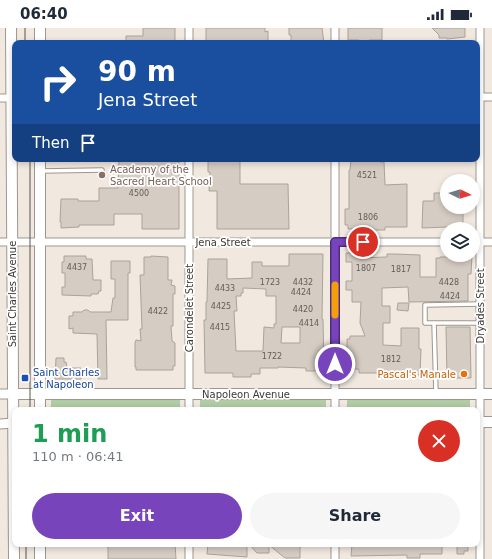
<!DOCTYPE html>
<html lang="en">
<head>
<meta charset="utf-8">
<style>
	:root { --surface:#fff; --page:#f6f6f7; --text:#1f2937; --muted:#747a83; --accent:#74b }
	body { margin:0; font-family:"DejaVu Sans",sans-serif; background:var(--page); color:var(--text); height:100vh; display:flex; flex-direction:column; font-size:15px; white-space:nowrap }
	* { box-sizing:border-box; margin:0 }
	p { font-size:13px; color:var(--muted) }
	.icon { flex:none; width:22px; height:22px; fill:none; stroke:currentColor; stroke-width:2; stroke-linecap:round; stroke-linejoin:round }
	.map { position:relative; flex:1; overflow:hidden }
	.sheet { position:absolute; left:12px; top:379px; width:468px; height:140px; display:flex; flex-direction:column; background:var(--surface); border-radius:8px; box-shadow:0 2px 6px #0003 }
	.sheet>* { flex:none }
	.banner { position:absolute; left:12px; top:12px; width:468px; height:122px; border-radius:8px; box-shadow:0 2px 6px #0003; background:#1a4fa0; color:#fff; overflow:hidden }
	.needle { width:26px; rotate:95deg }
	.tools { position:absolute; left:440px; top:146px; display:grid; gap:8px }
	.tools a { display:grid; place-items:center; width:40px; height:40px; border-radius:50%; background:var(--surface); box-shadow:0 2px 6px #0003; font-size:20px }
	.pin { position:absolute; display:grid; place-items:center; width:34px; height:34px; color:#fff; margin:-17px; border:2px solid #fff; border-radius:50%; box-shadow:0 1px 4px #0007 }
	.me { position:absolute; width:44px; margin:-22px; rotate:0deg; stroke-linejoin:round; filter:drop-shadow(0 0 3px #0008) }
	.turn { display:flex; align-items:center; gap:14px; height:84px; padding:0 20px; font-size:18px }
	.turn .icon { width:52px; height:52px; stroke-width:2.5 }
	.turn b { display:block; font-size:28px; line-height:34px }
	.then { display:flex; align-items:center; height:38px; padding:0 20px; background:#0003; gap:8px; font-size:15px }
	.round { display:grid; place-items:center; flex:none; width:42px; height:42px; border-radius:21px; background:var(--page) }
	.overview { display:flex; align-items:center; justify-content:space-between; height:68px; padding:0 20px }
	h1 { font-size:24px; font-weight:600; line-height:30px; color:#1e9e55 }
	.action { display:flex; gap:8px; margin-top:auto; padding:8px 20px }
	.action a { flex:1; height:46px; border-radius:24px; background:var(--accent); color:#fff; font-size:16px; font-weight:600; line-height:46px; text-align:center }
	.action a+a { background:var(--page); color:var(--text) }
	.status { display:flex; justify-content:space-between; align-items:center; height:28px; padding:0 20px; background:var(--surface); direction:ltr }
	.status svg { height:11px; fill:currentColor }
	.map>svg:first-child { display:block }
	.green { fill:#afcca5 }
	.building { fill:#d5ccc3; stroke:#aba39a; fill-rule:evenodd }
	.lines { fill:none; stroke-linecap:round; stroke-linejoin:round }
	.service-casing { stroke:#9f968e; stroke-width:5.5 }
	.minor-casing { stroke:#9f968e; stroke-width:9 }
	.tertiary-casing { stroke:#9f968e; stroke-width:11 }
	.secondary-casing { stroke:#9f968e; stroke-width:12 }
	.service { stroke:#fff; stroke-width:3.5 }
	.minor { stroke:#fff; stroke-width:7 }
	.tertiary { stroke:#fff; stroke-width:9 }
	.secondary { stroke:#fff; stroke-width:10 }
	.tram { stroke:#595450; stroke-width:1 }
	.route-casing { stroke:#4d2c7a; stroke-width:10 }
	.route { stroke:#74b; stroke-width:7 }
	.slow { stroke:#f59e0b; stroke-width:7 }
	.education-dot { fill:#8d6e63; stroke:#fff; stroke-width:1.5 }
	.food-dot { fill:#e8710a; stroke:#fff; stroke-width:1.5 }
	.transit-dot { fill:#1a4fb4; stroke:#fff; stroke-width:1.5 }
	.labels { text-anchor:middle; stroke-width:3.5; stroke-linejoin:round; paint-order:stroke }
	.number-label { font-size:8px; fill:#635e59 }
	.education-label { font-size:10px; fill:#785e54; stroke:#fff; text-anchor:start }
	.street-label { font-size:10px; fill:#3d3936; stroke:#fff }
	.transit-label { font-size:10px; fill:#164399; stroke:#fff; text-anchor:start }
	.food-label { font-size:10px; fill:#c56008; stroke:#fff; text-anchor:end }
</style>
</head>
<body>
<div class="status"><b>06:40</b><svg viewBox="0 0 49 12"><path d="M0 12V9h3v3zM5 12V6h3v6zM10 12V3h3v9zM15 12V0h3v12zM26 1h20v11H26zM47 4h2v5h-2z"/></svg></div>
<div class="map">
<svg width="492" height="531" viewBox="0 0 492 531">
	<rect width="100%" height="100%" fill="#f1e8df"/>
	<path class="green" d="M51 370H180V382H51Z
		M200 370H326V382H200Z
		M347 370H470V382H347Z"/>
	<path class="building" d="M143 0H175V15H126V8H143Z
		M206 0H265V4L268 3V15H206Z
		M289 0H322L324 15H291V7H289Z
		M348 0H382V12H369V15H359V12H348Z
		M432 0H465V9L447 11V10H439V7Z
		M119 131H179V201H142V186H114V197H79V199L61 200V194H60L61 171H78V173H99V160H118Z
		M208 131H240V156H288L289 201H217V163H209L210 144H208Z
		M351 131H380V134H384L385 157 407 156V199H385V202H373V200L348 201V197H345V181H349V142H350Z
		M434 165H445V169H447V179H463V201H447V199L422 200 423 173H434Z
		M346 225H358V230L387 229V226H395L420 227V249H436V230H440V229H451V227H472L471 246H468V273L409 274 408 259 382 260V278H390V295H383V317L401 318V300H419V321H421L420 347H407V344H378V345H359V341H347V311H350V308H365L360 295 361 274H352V262H346V253H352V234H346Z
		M289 226H323L322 291H323L324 343H306V340L278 339V340H260V346H251V349H233V345H205L204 292H206V274H207L208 231H227V251L252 250V234H262V238H289ZM243 260 266 261V268H276V296H274V300L264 299 263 323H236L234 283H237L236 268H241V265H243ZM282 299H300V315H281Z
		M64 228H86V231H92L93 252H101V263H99L98 266H91V268L62 267V259H65V245H62V234H64Z
		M151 228 168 229V252H172L171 257 175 258V266H173V298H171L172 313 175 315V338H173V342H136V339H135V315L136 312 141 313 140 301H142L140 247H144V229H151Z
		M111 233H130V245H128V292H106L107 351H98L97 306 73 305V300L69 301V288H73V284H82L84 282H88L90 284H111L113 270H115V251H111Z
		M398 275H409L408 283 397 282Z
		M446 299H470L471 350H447Z
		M56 330H64V334H66L67 340H81V351H55Z
		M108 516H175L176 531H108Z
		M208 516H247V529L207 526Z
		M249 516H300V530H285L269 517V525H257Z
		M352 516H442V526H420V530H407V527L351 528Z
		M457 516H468V523H464V526H457Z"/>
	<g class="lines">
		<g class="service-casing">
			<path id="service" d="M41 143 102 142
				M480 276 425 277V295H480
				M434 295 436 366"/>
		</g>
		<g class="minor-casing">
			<path id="minor" d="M189 0V15
				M335 0V15
				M480 0V531
				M477 69H492
				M0 70H15
				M189 131V382
				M335 131V382
				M0 214H447
				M473 214H492
				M189 516V531
				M335 516V531"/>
		</g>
		<g class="tertiary-casing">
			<path id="tertiary" d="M0 366H13
				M0 396 13 395"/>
		</g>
		<g class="secondary-casing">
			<path id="secondary" d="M11 0 14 531
				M40 15V0
				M13 366H492
				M40 382V131
				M477 394H492
				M40 516V531"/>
		</g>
		<use href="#service" class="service"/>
		<use href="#minor" class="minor"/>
		<use href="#tertiary" class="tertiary"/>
		<use href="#secondary" class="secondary"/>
		<path class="tram" d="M25 0V15
			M30 131V382
			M26 516V531"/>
	</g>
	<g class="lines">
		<g class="route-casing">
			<path id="route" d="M335 336V214H363"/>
		</g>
		<use href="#route" class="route"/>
		<path class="slow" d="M335 257V287"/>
	</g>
	<circle class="education-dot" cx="102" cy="147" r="4"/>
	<circle class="food-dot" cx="464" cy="346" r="4"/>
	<rect class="transit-dot" x="21" y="346" width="8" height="8" rx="2"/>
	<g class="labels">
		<g class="number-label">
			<text x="367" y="150">4521</text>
			<text x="139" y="168">4500</text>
			<text x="368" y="192">1806</text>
			<text x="77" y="242">4437</text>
			<text x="366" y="243">1807</text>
			<text x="401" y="244">1817</text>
			<text x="270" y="257">1723</text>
			<text x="303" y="257">4432</text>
			<text x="449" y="257">4428</text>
			<text x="225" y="263">4433</text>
			<text x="301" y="267">4424</text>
			<text x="450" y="271">4424</text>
			<text x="221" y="281">4425</text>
			<text x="303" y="284">4420</text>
			<text x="158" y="286">4422</text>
			<text x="309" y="298">4414</text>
			<text x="220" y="302">4415</text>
			<text x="272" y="331">1722</text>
			<text x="391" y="334">1812</text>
		</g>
		<g class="education-label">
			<text x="110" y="145">Academy of the<tspan x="110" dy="12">Sacred Heart School</tspan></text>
		</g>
		<g class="street-label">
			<text x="223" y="218">Jena Street</text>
			<text transform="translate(12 266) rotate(-90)" y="4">Saint Charles Avenue</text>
			<text transform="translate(480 278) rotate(-90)" y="4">Dryades Street</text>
			<text transform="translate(189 280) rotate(-90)" y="4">Carondelet Street</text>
			<text x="246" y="370">Napoleon Avenue</text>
		</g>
		<g class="transit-label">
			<text x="33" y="348">Saint Charles<tspan x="33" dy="12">at Napoleon</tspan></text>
		</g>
		<g class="food-label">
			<text x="456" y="350">Pascal's Manale</text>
		</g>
	</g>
</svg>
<div class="tools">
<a><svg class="needle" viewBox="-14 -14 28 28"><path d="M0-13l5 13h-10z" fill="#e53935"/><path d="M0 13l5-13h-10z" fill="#747a83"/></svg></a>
<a><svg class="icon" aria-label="layers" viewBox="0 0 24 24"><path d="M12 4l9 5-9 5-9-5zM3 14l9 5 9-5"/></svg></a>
</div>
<div class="pin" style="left:363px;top:214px;background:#d93025"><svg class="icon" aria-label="arrive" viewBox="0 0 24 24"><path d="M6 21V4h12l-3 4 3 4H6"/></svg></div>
<svg class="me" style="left:335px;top:336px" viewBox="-20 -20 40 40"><circle r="17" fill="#74b" stroke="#fff" stroke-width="3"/><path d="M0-11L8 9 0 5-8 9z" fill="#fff"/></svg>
<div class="banner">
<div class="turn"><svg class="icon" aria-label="right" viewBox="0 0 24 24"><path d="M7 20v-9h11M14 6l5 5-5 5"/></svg><div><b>90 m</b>Jena Street</div></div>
<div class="then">Then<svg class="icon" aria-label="arrive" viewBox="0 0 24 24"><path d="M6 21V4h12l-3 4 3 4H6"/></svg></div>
</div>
<section class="sheet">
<div class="overview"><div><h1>1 min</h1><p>110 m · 06:41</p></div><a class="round" style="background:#d93025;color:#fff"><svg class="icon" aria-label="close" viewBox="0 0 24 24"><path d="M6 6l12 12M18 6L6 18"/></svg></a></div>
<div class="action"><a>Exit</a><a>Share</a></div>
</section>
</div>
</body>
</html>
